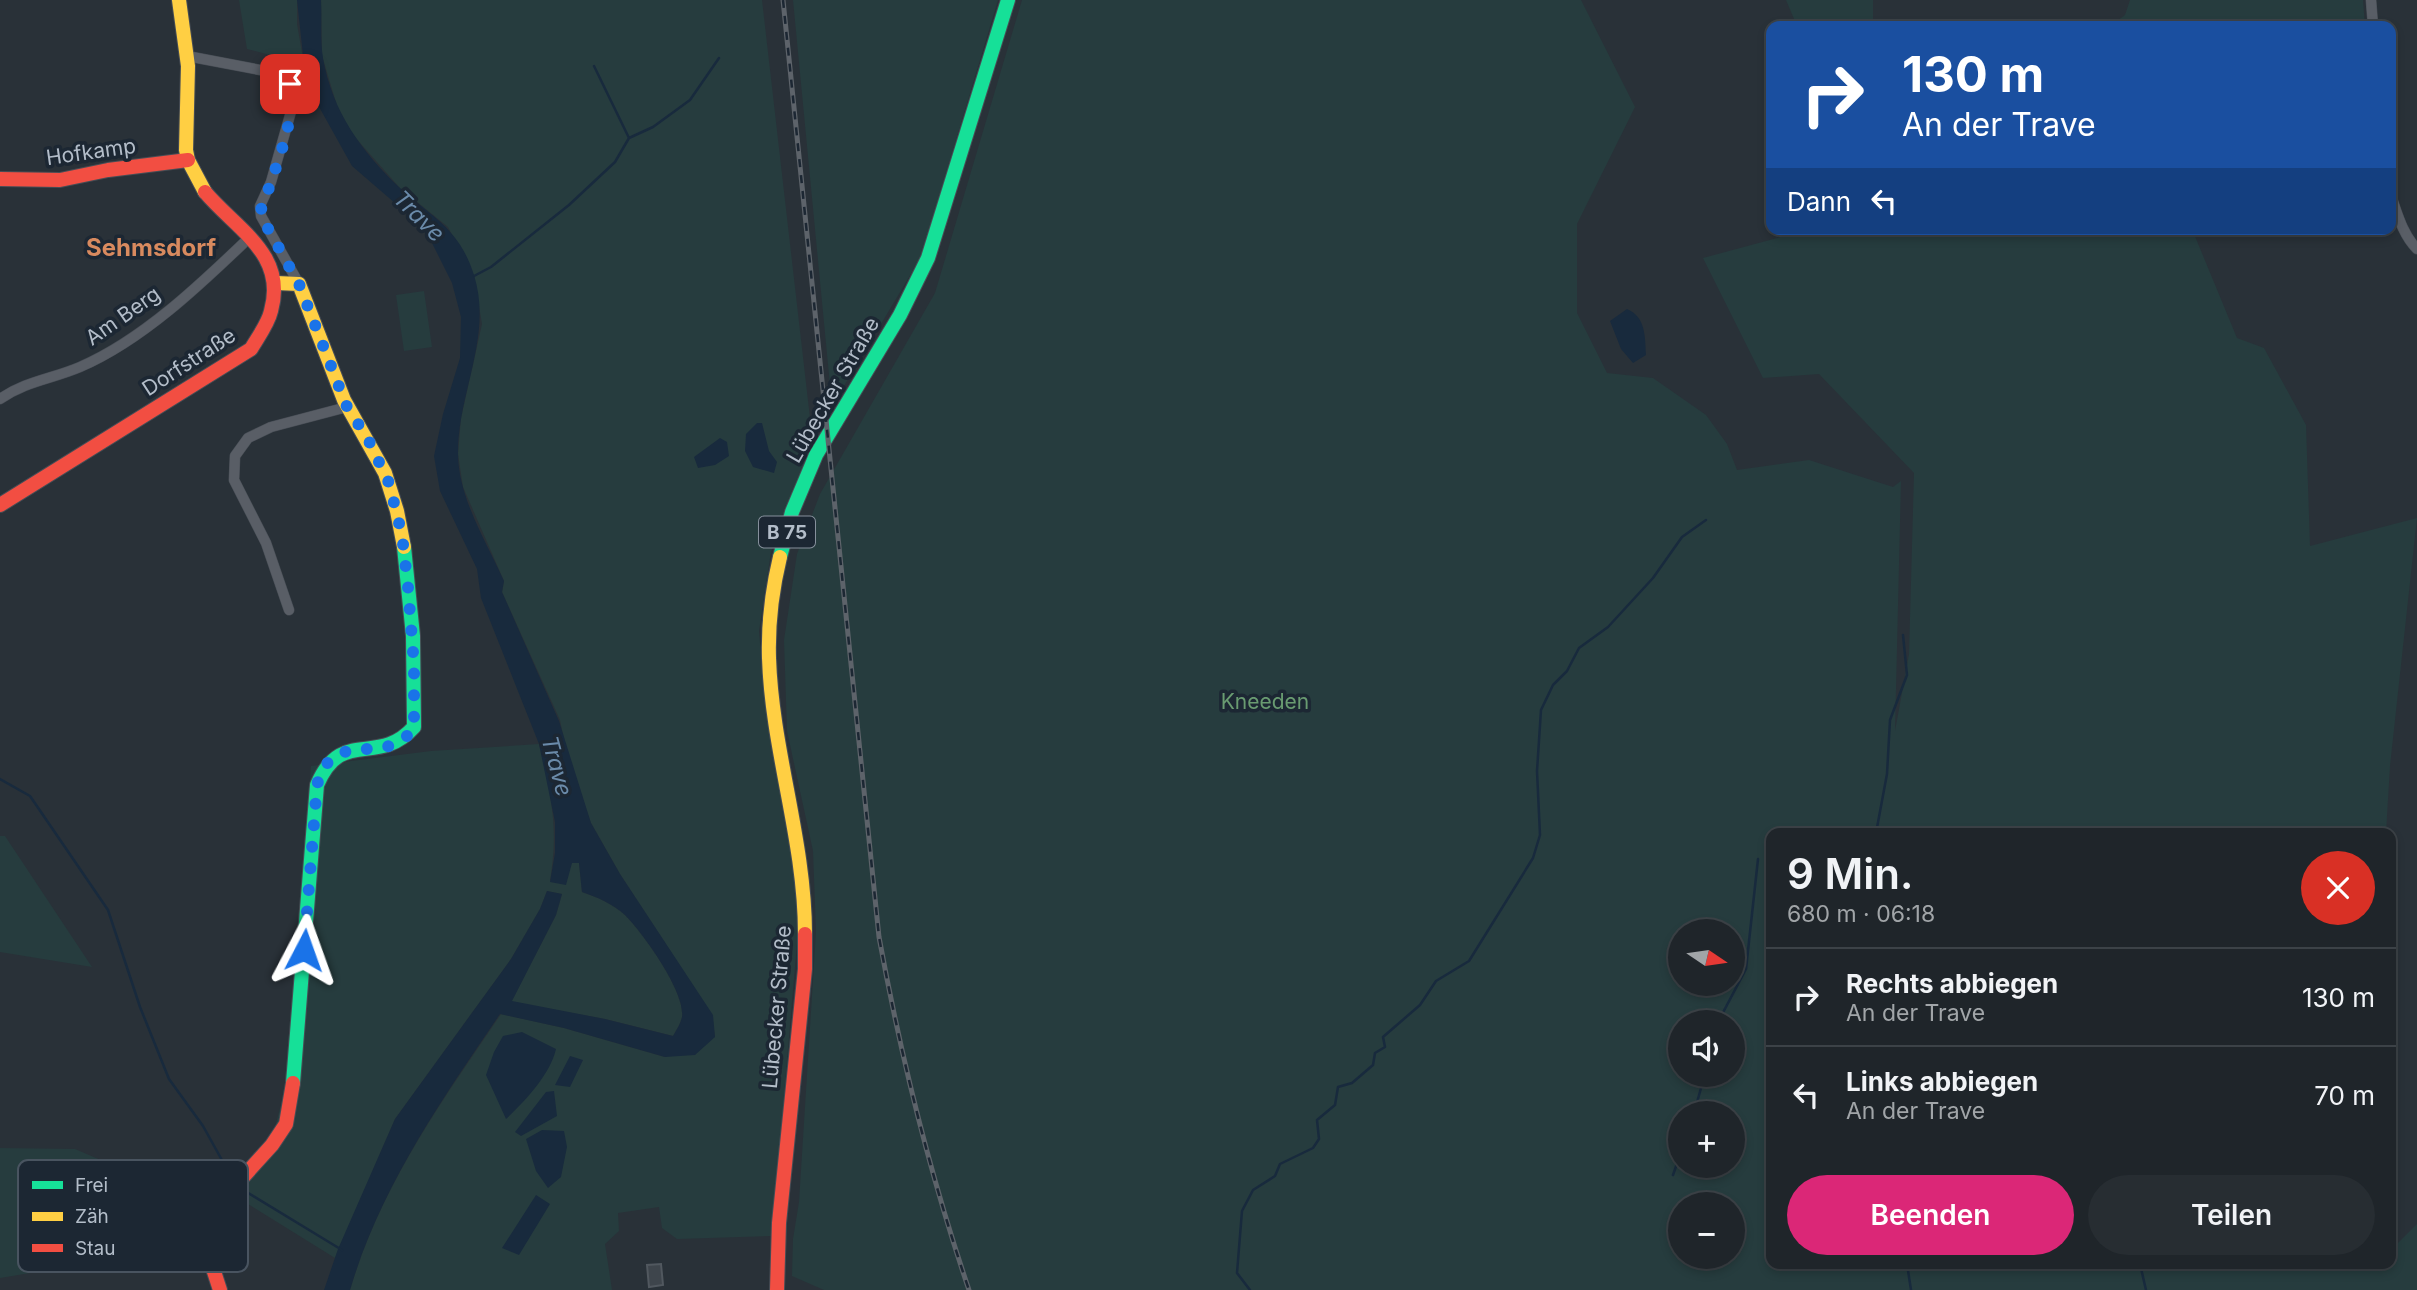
<!DOCTYPE html>
<html lang="de">
<head>
<meta charset="utf-8">
<style>
	:root { --surface:#1f252a; --page:#272d32; --text:#f1f3f6; --muted:#a1a5a8; --line:#3c4247; --accent:#db2777 }
	body { margin:0; font-family:Inter,sans-serif; background:var(--page); color:var(--text); height:100vh; display:flex; flex-direction:column; font-size:26px; white-space:nowrap }
	* { box-sizing:border-box; margin:0 }
	p { font-size:23px; color:var(--muted) }
	.icon { flex:none; width:38px; height:38px; fill:none; stroke:currentColor; stroke-width:2; stroke-linecap:round; stroke-linejoin:round }
	.map { position:relative; flex:1; overflow:hidden }
	.drawer { position:absolute; left:1766px; top:828px; width:630px; height:441px; display:flex; flex-direction:column; background:var(--surface); border-radius:14px; box-shadow:0 4px 10px #0003,0 0 0 2px var(--line) }
	.drawer>* { flex:none }
	.top-card { position:absolute; left:1766px; top:21px; width:630px; height:214px; border-radius:14px; box-shadow:0 4px 10px #0003,0 0 0 2px var(--line); background:#1a4fa0; color:#fff; overflow:hidden }
	.needle { width:46px; rotate:103deg }
	.controls { position:absolute; left:1668px; top:919px; display:grid; gap:14px }
	.controls a { display:grid; place-items:center; width:77px; height:77px; border-radius:50%; background:var(--surface); box-shadow:0 4px 10px #0003,0 0 0 2px var(--line); font-size:35px }
	.pin { position:absolute; display:grid; place-items:center; width:60px; height:60px; color:#fff; margin:-30px; border-radius:14px; box-shadow:0 4px 10px #0006 }
	.me { position:absolute; width:77px; margin:-38px; rotate:4deg; stroke-linejoin:round; filter:drop-shadow(0 0 5px #0008) }
	.turn { display:flex; align-items:center; gap:24px; height:147px; padding:0 21px; font-size:32px }
	.turn .icon { width:91px; height:91px; stroke-width:2.5 }
	.turn b { display:block; font-size:49px; line-height:60px }
	.then { display:flex; align-items:center; height:66px; padding:0 21px; background:#0003; gap:14px; font-size:26px }
	.round { display:grid; place-items:center; flex:none; width:74px; height:74px; border-radius:37px; background:var(--page) }
	.headline { display:flex; align-items:center; justify-content:space-between; height:119px; padding:0 21px }
	h1 { font-size:42px; font-weight:600; line-height:52px }
	.primary-button { display:flex; gap:14px; margin-top:auto; padding:14px 21px }
	.primary-button a { flex:1; height:80px; border-radius:42px; background:var(--accent); color:#fff; font-size:28px; font-weight:600; line-height:80px; text-align:center }
	.primary-button a+a { background:var(--page); color:var(--text) }
	ul { padding:0; list-style:none }
	li { display:flex; align-items:center; gap:21px; height:98px; padding:0 21px; border-top:2px solid var(--line) }
	li div { flex:1 }
	li b { display:block; font-size:26px }
	li em { font-style:normal }
	.map>svg:first-child { display:block }
	.green { fill:#263c3e; fill-rule:evenodd }
	.water { fill:#182a3d }
	.lines { fill:none; stroke-linecap:round; stroke-linejoin:round }
	.stream { stroke:#182a3d; stroke-width:2.5 }
	.building { fill:#3e454c; stroke:#51585f; stroke-width:2 }
	.street-casing { stroke:#474d55; stroke-width:11 }
	.fast-casing { stroke:#474d55; stroke-width:16 }
	.slow-casing { stroke:#474d55; stroke-width:16 }
	.jam-casing { stroke:#474d55; stroke-width:16 }
	.street { stroke:#595e66; stroke-width:10 }
	.fast { stroke:#16e098; stroke-width:14 }
	.slow { stroke:#ffcf43; stroke-width:14 }
	.jam { stroke:#f24e42; stroke-width:14 }
	.rail-casing { stroke:#5d636a; stroke-width:5 }
	.rail { stroke:#1c2733; stroke-width:2.5; stroke-dasharray:8; stroke-linecap:butt }
	.route { stroke:#1a73e8; stroke-width:12; stroke-dasharray:0 21.6 }
	.labels { text-anchor:middle; stroke-width:7; stroke-linejoin:round; paint-order:stroke }
	.shield { fill:#1c2733; stroke:#86909c; stroke-width:2 }
	.shield-label { font-size:19px; font-weight:bold; fill:#b3bdc9 }
	.street-label { font-size:21px; fill:#b3bdc9; stroke:#1c2733 }
	.park-label { font-size:21px; fill:#699b71; stroke:#1c2733 }
	.water-label { font-size:23px; font-style:italic; fill:#6b8baa; stroke:#1c2733 }
	.quarter-label { font-size:24px; font-weight:bold; fill:#d88a5f; stroke:#1c2733 }
	.key { fill:#1c2733; stroke:#495460; stroke-width:2 }
	.key-label { font-size:19px; fill:#b3bdc9 }
</style>
</head>
<body>
<div class="map">
<svg width="2417" height="1290" viewBox="0 0 2417 1290">
	<rect width="100%" height="100%" fill="#293138"/>
	<path class="green" d="M239 0H297V24L304 64 247 49Z
		M321 0H762L813 444 771 552 759 631 766 711 794 854 798 932 772 1236 677 1239 662 1228 659 1207 618 1213 619 1231 605 1244 612 1290H350C380 1187 442 1101 501 1014L564 1028 665 1057 715 1037 712 1015 620 874 591 823 567 754 560 720 502 592 504 581 463 487 458 454 461 418 482 324 474 276 448 227 400 188 353 135 338 109 322 56Z
		M793 0H998L921 257 832 406Z
		M1022 0H1581L1635 107 1577 224V313L1607 373 1653 378 1706 415 1727 444 1737 470 1809 460 1893 487 1901 481 1895 731 1909 654 1914 473 1819 374 1763 378 1703 258 1811 229H2192L2237 338 2264 348 2306 425 2310 546 2417 518 2390 766 2386 833H1771V1264H2390L2391 1250 2417 1224V1290H824L792 1276 793 1239 799 1202 816 932 813 851 787 731 784 640 797 554 820 494 935 293ZM1680 931H1732V984H1680ZM1680 1022H1732V1074H1680ZM1680 1113H1732V1166H1680ZM1680 1204H1732V1256H1680Z
		M1786 0H1873V26H1797Z
		M2130 0H2363L2365 26H2110L2125 15Z
		M424 291 432 347 404 351 396 295Z
		M539 744C551 797 559 826 550 881L572 863H579L582 892C597 897 613 904 625 915 642 932 686 992 682 1017 681 1023 676 1031 673 1036L605 1019 511 1002 556 915 562 894 547 891 540 909 511 959 395 1119 335 1258 232 1194 271 1142 284 1093 311 766 431 751Z
		M0 836H5L92 967 0 952Z
		M0 1148 75 1149 133 1174 126 1257 0 1278Z"/>
	<path class="water" d="M297 0H321C322 19 320 40 323 58 332 111 362 152 400 188 433 218 459 228 474 275 493 336 458 392 458 453 458 497 486 541 504 581L502 592 559 721 591 823 620 874 713 1015 715 1037 695 1055 665 1057 564 1028 500 1014C441 1101 380 1188 350 1290H324L338 1249 395 1119 511 959 540 909 547 891 562 894 556 915 512 1001 605 1019 673 1036C676 1031 681 1023 682 1017 686 992 642 932 625 915 613 904 597 897 582 892L579 863H572L566 885 550 882 555 853V822L539 744 481 598 477 569 440 491 434 456 443 414 460 358 461 317 452 283 425 229 352 166 313 96 304 64Z
		M1627 309C1646 317 1645 337 1646 355L1633 363 1621 349 1610 321Z
		M757 423H762L769 451 777 462 774 473 753 467 745 451 746 434Z
		M720 438 727 442 729 456 715 465 698 468 694 457Z
		M522 1032 556 1049C550 1075 525 1101 506 1119L486 1075 494 1052 503 1036Z
		M570 1056 583 1060 570 1087 555 1085Z
		M554 1091 557 1116 521 1136 515 1132 546 1092Z
		M542 1130 564 1131 567 1147 561 1177 548 1188 536 1171 526 1139Z
		M536 1195 550 1204 519 1255 502 1248Z"/>
	<g class="lines">
		<path class="stream" d="M594 66 629 138
			M474 276 491 267 569 205 615 162 629 138 653 127 690 100 719 58
			M0 779 30 796 108 910 140 1007 169 1079 203 1126 233 1180
			M1876 833 1887 774 1890 720 1907 675 1903 635
			M1718 1022 1746 969 1758 859
			M1694 1113 1705 1074
			M1673 1175 1680 1155
			M240 1188 342 1250
			M1907 1264 1911 1290
			M2140 1264 2146 1290
			M1250 1290 1237 1273 1242 1211 1253 1190 1275 1176 1280 1164 1313 1148 1319 1139 1317 1120 1335 1105 1338 1087 1352 1083 1373 1065 1375 1053 1385 1047 1383 1037 1420 1005 1436 981 1469 961 1533 858 1540 835 1537 771 1541 710 1553 685 1567 671 1579 648 1608 627 1653 578 1682 537 1706 520"/>
	</g>
	<path class="building" d="M661 1264 663 1285 649 1287 647 1265Z"/>
	<g class="lines">
		<g class="street-casing">
			<path id="street" d="M2371 0 2373 26
				M187 56 281 74 290 84 294 101 271 182 260 206 261 216 299 284
				M2390 193C2397 212 2402 234 2417 249
				M0 399C26 381 52 379 80 367 143 340 202 283 251 236
				M289 610 266 543 234 480 235 456 248 438 271 427 347 407"/>
		</g>
		<g class="fast-casing">
			<path id="fast" d="M780 557 792 512 816 455 900 315 928 258 1008 0
				M293 1083 317 785C342 726 377 768 414 727L413 636 404 547"/>
		</g>
		<g class="slow-casing">
			<path id="slow" d="M179 0 188 66 186 150 188 160 205 192
				M276 283 299 284 344 400 385 473 397 511 404 547
				M780 557C772 590 768 624 769 658 772 751 805 840 805 934"/>
		</g>
		<g class="jam-casing">
			<path id="jam" d="M0 179 60 180 108 170 188 160
				M0 505 251 349C258 337 268 324 271 311 287 254 237 230 205 192
				M220 1290 204 1241 202 1228 206 1218 272 1145 286 1124 293 1083
				M777 1290 779 1223 805 969V934"/>
		</g>
		<use href="#street" class="street"/>
		<use href="#fast" class="fast"/>
		<use href="#slow" class="slow"/>
		<use href="#jam" class="jam"/>
		<g class="rail-casing">
			<path id="rail" d="M783 0 879 937C901 1057 930 1175 969 1290"/>
		</g>
		<use href="#rail" class="rail"/>
	</g>
	<g class="lines">
		<path class="route" d="M290 84C296 114 281 151 272 180 268 193 260 202 261 216L299 284 347 407 367 437 389 483 402 535 408 587 414 665V727C388 770 333 724 317 785L304 950"/>
	</g>
	<g class="labels">
		<rect class="shield" x="759" y="516.5" width="56" height="31" rx="5"/>
		<g class="shield-label">
			<text x="787" y="539">B 75</text>
		</g>
		<g class="street-label">
			<text transform="translate(91 152) rotate(-8)" y="7">Hofkamp</text>
			<text transform="translate(123 316) rotate(-35)" y="7">Am Berg</text>
			<text transform="translate(189 362) rotate(-33)" y="7">Dorfstraße</text>
			<text transform="translate(833 390) rotate(-60)" y="7">Lübecker Straße</text>
			<text transform="translate(777 1007) rotate(-85)" y="7">Lübecker Straße</text>
		</g>
		<g class="park-label">
			<text x="1265" y="709">Kneeden</text>
		</g>
		<g class="water-label">
			<text transform="translate(419 216) rotate(45)" y="8">Trave</text>
			<text transform="translate(557 766) rotate(75)" y="8">Trave</text>
		</g>
		<g class="quarter-label">
			<text x="151" y="256">Sehmsdorf</text>
		</g>
	</g>
	<rect x="18" y="1160" width="230" height="112" rx="10" class="key"/>
	<rect x="32" y="1181" width="31" height="8" fill="#16e098"/>
	<rect x="32" y="1212" width="31" height="9" fill="#ffcf43"/>
	<rect x="32" y="1244" width="31" height="8" fill="#f24e42"/>
	<g class="key-label">
		<text x="75" y="1192">Frei</text>
		<text x="75" y="1223">Zäh</text>
		<text x="75" y="1255">Stau</text>
	</g>
</svg>
<div class="controls">
<a><svg class="needle" viewBox="-14 -14 28 28"><path d="M0-13l5 13h-10z" fill="#e53935"/><path d="M0 13l5-13h-10z" fill="#a1a5a8"/></svg></a>
<a><svg class="icon" aria-label="sound" viewBox="0 0 24 24"><path d="M4 9h4l5-4v14l-5-4H4zM17 9q2 3 0 6"/></svg></a>
<a>+</a>
<a>−</a>
</div>
<div class="pin" style="left:290px;top:84px;background:#d93025"><svg class="icon" aria-label="arrive" viewBox="0 0 24 24"><path d="M6 21V4h12l-3 4 3 4H6"/></svg></div>
<svg class="me" style="left:304px;top:950px" viewBox="-20 -20 40 40"><path d="M0-17L14 15 0 8-14 15z" fill="#1a73e8" stroke="#fff" stroke-width="4"/></svg>
<div class="top-card">
<div class="turn"><svg class="icon" aria-label="right" viewBox="0 0 24 24"><path d="M7 20v-9h11M14 6l5 5-5 5"/></svg><div><b>130 m</b>An der Trave</div></div>
<div class="then">Dann<svg class="icon" aria-label="left" viewBox="0 0 24 24"><path d="M17 20v-9H6M10 6l-5 5 5 5"/></svg></div>
</div>
<section class="drawer">
<div class="headline"><div><h1>9 Min.</h1><p>680 m · 06:18</p></div><a class="round" style="background:#d93025;color:#fff"><svg class="icon" aria-label="close" viewBox="0 0 24 24"><path d="M6 6l12 12M18 6L6 18"/></svg></a></div>
<ul>
<li><svg class="icon" aria-label="right" viewBox="0 0 24 24"><path d="M7 20v-9h11M14 6l5 5-5 5"/></svg><div><b>Rechts abbiegen</b><p>An der Trave</p></div><em>130 m</em></li>
<li><svg class="icon" aria-label="left" viewBox="0 0 24 24"><path d="M17 20v-9H6M10 6l-5 5 5 5"/></svg><div><b>Links abbiegen</b><p>An der Trave</p></div><em>70 m</em></li>
</ul>
<div class="primary-button"><a>Beenden</a><a>Teilen</a></div>
</section>
</div>
</body>
</html>
